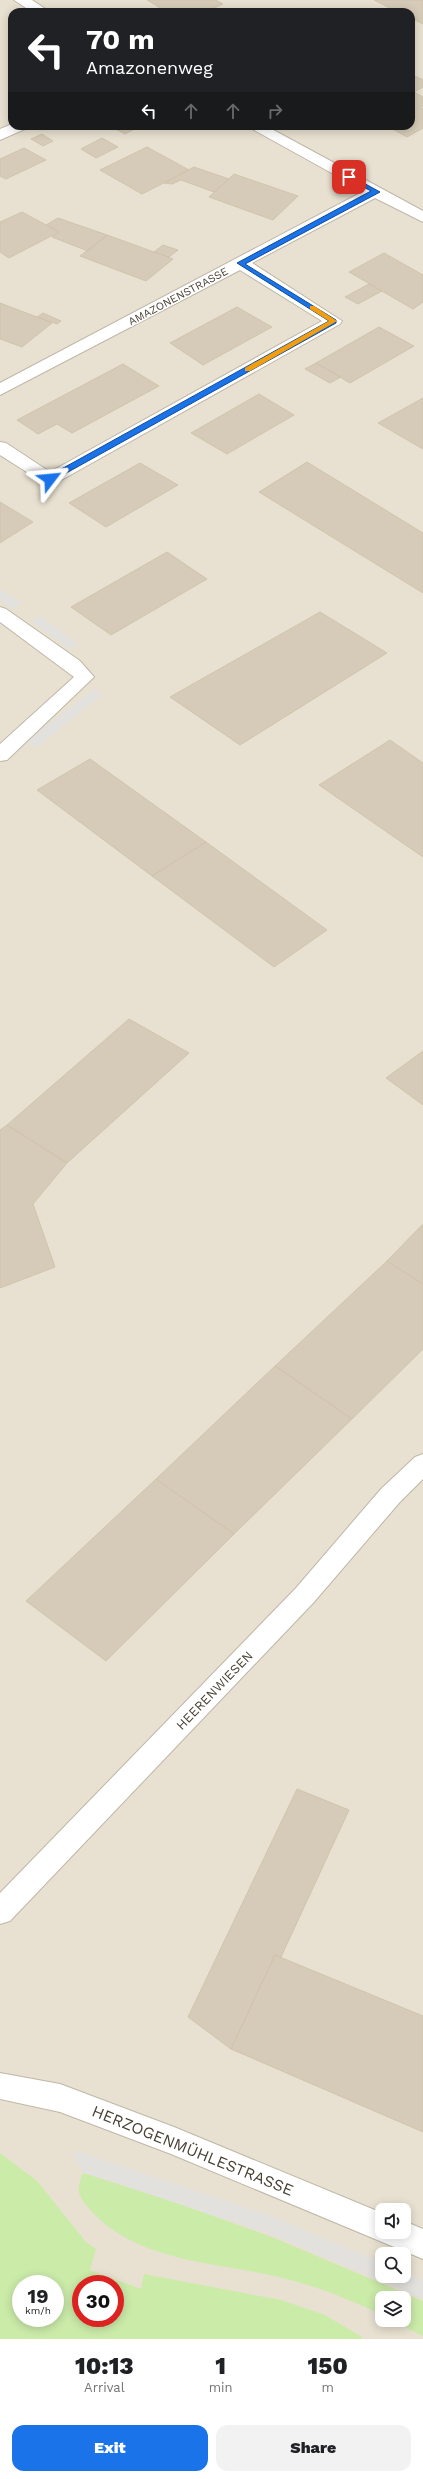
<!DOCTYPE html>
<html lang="en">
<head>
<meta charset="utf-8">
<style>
	:root { --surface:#fff; --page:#f2f2f2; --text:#202124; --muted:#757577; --accent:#1a73e8 }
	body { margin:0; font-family:"Work Sans",sans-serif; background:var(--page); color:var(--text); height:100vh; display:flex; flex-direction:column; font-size:15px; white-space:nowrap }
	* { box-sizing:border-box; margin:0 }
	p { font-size:13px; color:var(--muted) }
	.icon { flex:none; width:22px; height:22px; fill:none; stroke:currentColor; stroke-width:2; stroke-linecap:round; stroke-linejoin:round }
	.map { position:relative; height:2339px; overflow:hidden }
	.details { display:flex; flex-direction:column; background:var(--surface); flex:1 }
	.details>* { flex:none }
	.guide { position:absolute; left:8px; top:8px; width:407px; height:122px; border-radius:12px; box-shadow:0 2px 10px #0003; background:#202124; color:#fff; overflow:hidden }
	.fabs { position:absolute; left:375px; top:2203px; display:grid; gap:8px }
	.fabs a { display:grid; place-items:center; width:36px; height:36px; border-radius:8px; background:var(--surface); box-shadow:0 2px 10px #0003; font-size:20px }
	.speed { position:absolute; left:12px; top:2275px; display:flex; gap:8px; font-size:20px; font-weight:700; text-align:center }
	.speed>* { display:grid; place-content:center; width:52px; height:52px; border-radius:50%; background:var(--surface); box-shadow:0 2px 10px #0003; line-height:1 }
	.speed small { font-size:10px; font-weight:400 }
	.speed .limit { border:6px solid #d22; background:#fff; color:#111 }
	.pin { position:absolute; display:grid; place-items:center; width:34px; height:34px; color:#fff; margin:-17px; border-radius:8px; box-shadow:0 2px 6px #0006 }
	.me { position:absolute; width:44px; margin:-22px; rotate:61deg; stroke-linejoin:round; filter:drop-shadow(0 0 3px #0008) }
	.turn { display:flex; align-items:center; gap:14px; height:84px; padding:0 12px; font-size:18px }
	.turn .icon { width:52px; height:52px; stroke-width:2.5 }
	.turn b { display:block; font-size:28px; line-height:34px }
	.lanes { display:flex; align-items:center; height:38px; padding:0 12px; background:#0003; justify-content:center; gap:20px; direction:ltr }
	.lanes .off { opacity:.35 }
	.eta { display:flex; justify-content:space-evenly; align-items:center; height:68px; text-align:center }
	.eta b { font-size:24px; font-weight:800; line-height:28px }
	.cta { display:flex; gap:8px; margin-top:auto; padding:8px 12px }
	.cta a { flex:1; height:46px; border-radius:12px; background:var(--accent); color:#fff; font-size:16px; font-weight:800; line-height:46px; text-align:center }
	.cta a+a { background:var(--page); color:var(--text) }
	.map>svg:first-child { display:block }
	.residential { fill:#e8e1d1; fill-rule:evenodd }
	.green { fill:#cbeba9; fill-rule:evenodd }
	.parking { fill:#e3e1dd }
	.building { fill:#d6cbb8; stroke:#d1c4ab }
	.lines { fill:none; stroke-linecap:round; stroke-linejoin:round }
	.minor-casing { stroke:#bfb7a6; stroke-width:2 }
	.minor { fill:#fff; fill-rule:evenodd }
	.route { fill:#1a73e8; stroke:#114b97 }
	.slow { fill:#f59e0b }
	.labels { text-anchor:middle; stroke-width:3; stroke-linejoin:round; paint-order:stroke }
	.far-street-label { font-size:11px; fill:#463f33; stroke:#fff }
	.street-label { font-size:13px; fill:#463f33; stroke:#fff }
	.near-street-label { font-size:16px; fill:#463f33; stroke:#fff }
</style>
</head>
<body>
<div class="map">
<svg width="423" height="2339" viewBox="0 0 423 2339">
	<rect width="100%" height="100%" fill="#f3efe4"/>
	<path class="residential" d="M0 0H423V2339H0ZM12 12H411V126H12ZM382 2210H404V2232H382ZM382 2254H404V2276H382ZM21 2284H55V2318H21ZM81 2284H115V2318H81ZM382 2298H404V2320H382Z"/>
	<path class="green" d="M0 2153 37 2181 86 2242 96 2249 90 2270 141 2289 144 2274 281 2300 325 2315 362 2337 361 2339H0ZM21 2284H55V2318H21ZM81 2284H115V2318H81Z
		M83 2173 160 2197 272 2237 423 2301V2336L391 2320H404V2298H382V2315C355 2302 324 2289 294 2281 228 2262 144 2266 93 2213 80 2198 74 2193 83 2173Z"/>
	<path class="parking" d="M0 589 21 603 12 609 0 600Z
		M40 616 78 644 69 649 31 622Z
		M94 689 103 694 36 748 26 742Z
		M73 2150 271 2216 382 2263V2276H404V2272L423 2280V2299L264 2232 82 2172Z"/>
	<path class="building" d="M147 0H216L223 4 206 12H167Z
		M374 0H423V24L411 18V12H398Z
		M304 8 313 12H295Z
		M411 74 423 80V87L414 92 423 97V106L420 107 423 109V128L407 137 387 126H411Z
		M110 126H140L125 134Z
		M42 134 53 141 43 146 31 139Z
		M102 138 118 147 96 158 81 149Z
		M147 147 189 170 142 194 100 170Z
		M24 148 46 160 6 179 0 176V159Z
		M194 167 229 179 214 192 181 180 172 184 164 183Z
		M234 174 298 196 273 220 209 197Z
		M22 212 59 232 9 258 0 252V222Z
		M58 218 107 235 88 251 52 237 59 232 46 225Z
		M107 235 154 252 173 259 146 281 80 256Z
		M163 245 178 250 169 257 154 252Z
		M384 253 423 275V302L413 309 349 272Z
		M369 284 382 291 358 304 345 297Z
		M0 303 37 317 52 323 22 347 0 339Z
		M237 307 272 327 203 365 170 343Z
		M43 313 61 321 57 324 37 317Z
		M379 327 414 346 350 383 316 363Z
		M316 363 341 377 330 383 305 369Z
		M123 364 159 386 72 433 57 424 38 434 17 420Z
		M259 394 294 415 227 454 191 433Z
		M423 398V449L378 423Z
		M307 462 423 533V593L259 492Z
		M140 463 178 485 106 527 69 503Z
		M0 502 33 522 0 543Z
		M167 552 207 579 111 635 71 607Z
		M320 612 387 653 240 745 170 697Z
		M390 740 423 763V857L319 785Z
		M90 759 206 842 152 876 37 790Z
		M206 842 327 930 274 967 152 876Z
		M129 1019 189 1053 67 1163 7 1125Z
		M423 1051V1105L386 1078Z
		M7 1125 67 1163 33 1204 55 1267 0 1288V1130Z
		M423 1224V1284L387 1261Z
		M387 1261 423 1284V1349L352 1419 275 1366Z
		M275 1366 352 1419 234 1534 156 1479Z
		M156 1479 234 1534 106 1661 26 1601Z
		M297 1789 349 1810 281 1957 275 1955 231 2049 188 2017Z
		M275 1955 423 2016V2132L231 2049Z"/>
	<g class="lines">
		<g class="minor-casing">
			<path id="minor" d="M14 0H32L50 12H32Z
				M12 124V126H28L25 129 0 140V129Z
				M247 126H266L423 211V222L375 198 252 263 342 321 340 324 56 483H44L0 455V442L6 443 50 472 322 321 240 270 0 395V383L364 191Z
				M0 607 6 609 80 661 94 677 7 760 0 761V744L74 677 0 622Z
				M423 1454V1479L399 1503 314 1602 10 1921 0 1924V1893L296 1588 381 1489 415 1457Z
				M0 2073 60 2084 174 2127 382 2213V2232H404V2221L423 2229V2259L171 2154 60 2112 0 2099Z"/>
		</g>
		<use href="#minor" class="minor"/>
	</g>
	<path class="route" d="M349 175 380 192 245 264 336 320V323L52 481H47V477L329 321 237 263 371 191 347 178Z"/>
	<path class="slow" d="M310 306H314L337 321 250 371H245V368L329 321 310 309Z"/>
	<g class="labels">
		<g class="far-street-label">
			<text transform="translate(178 296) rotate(-28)" y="4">AMAZONENSTRASSE</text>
		</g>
		<g class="street-label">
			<text transform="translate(214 1690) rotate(-46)" y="5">HEERENWIESEN</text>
		</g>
		<g class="near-street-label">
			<text transform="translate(193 2150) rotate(22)" y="6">HERZOGENMÜHLESTRASSE</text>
		</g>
	</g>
</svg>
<div class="fabs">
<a><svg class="icon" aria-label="sound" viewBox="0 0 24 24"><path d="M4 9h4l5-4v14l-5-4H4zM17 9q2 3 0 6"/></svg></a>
<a><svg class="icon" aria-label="search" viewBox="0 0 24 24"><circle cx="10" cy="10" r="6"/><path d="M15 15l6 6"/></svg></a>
<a><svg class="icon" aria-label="layers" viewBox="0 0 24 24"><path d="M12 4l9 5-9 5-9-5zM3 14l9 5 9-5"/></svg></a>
</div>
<div class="speed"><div>19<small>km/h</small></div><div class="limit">30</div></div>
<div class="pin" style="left:349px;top:177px;background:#d93025"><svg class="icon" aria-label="arrive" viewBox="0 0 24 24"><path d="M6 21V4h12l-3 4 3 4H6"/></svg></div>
<svg class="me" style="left:50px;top:479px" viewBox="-20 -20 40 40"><path d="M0-17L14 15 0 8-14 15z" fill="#1a73e8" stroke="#fff" stroke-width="4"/></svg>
<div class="guide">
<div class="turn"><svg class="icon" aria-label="left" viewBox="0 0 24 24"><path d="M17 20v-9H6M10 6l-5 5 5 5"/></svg><div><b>70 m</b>Amazonenweg</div></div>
<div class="lanes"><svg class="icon" aria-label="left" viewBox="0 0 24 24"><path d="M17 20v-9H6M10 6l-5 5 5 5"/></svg><svg class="icon off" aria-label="ahead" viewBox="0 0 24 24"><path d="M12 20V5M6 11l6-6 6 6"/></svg><svg class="icon off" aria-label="ahead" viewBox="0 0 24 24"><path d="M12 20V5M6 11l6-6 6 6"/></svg><svg class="icon off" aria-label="right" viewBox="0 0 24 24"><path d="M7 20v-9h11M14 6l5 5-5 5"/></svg></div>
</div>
</div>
<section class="details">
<div class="eta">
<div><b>10:13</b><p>Arrival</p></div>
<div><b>1</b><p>min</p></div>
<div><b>150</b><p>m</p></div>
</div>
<div class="cta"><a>Exit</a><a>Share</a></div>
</section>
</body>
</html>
